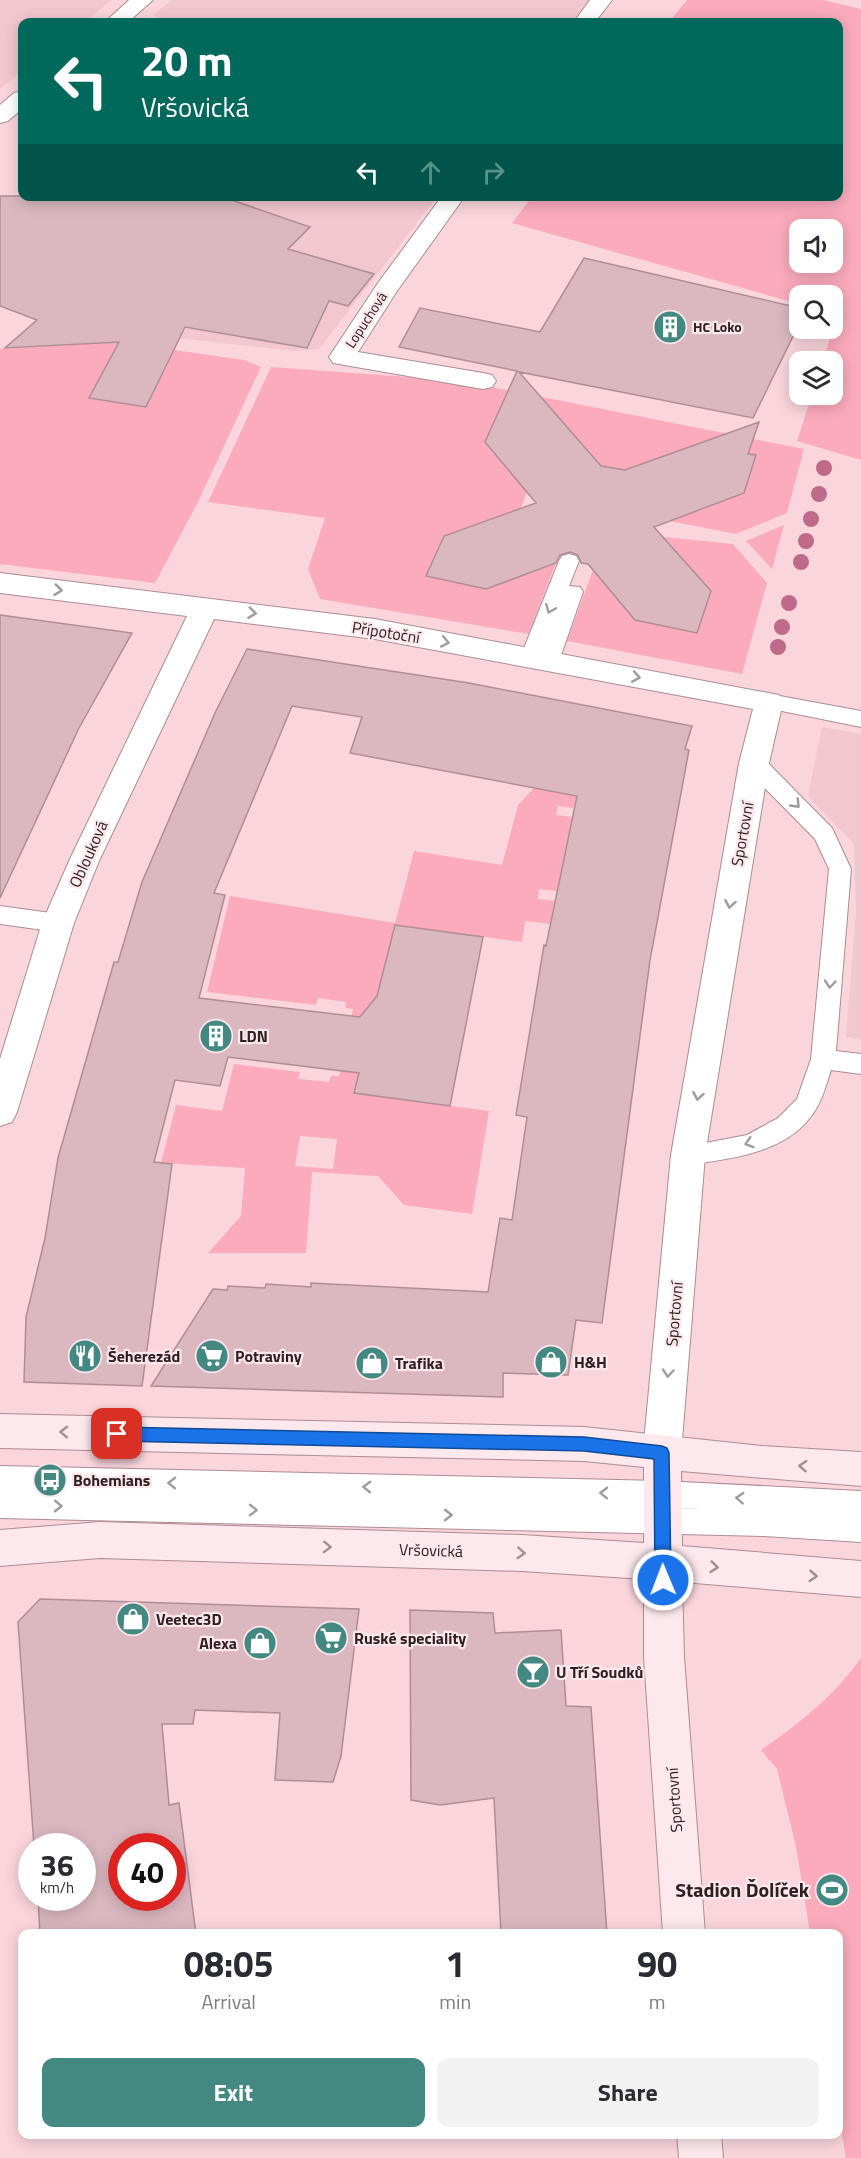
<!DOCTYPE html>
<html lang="en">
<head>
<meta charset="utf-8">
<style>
	:root { --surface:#fff; --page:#f2f2f3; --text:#2b2b33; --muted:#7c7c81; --accent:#448981 }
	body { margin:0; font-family:"Titillium Web",sans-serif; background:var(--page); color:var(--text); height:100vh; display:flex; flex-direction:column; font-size:22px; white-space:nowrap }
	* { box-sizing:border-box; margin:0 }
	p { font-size:20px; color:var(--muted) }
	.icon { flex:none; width:33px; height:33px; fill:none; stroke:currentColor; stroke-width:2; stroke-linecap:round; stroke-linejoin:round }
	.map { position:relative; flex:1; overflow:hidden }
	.details { position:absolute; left:18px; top:1929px; width:825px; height:210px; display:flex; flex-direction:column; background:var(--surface); border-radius:12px; box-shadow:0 3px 15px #0003 }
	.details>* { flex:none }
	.banner { position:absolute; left:18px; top:18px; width:825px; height:183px; border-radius:12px; box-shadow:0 3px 15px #0003; background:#00695c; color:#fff; overflow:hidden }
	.controls { position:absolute; left:789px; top:219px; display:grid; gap:12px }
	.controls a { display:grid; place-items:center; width:54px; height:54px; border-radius:12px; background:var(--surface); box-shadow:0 3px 15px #0003; font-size:30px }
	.speed { position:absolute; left:18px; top:1833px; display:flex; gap:12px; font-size:30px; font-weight:700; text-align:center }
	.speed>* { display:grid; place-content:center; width:78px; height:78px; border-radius:50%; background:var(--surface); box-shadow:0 3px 15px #0003; line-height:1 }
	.speed small { font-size:15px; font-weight:400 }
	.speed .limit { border:9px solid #d22; background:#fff; color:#111 }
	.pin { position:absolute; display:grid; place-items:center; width:51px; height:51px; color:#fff; margin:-26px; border-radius:12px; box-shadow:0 3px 9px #0006 }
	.me { position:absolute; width:66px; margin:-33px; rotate:359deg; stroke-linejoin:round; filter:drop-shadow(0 0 4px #0008) }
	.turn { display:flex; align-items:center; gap:21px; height:126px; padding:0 24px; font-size:27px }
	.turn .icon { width:78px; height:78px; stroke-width:2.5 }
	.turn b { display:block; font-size:42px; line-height:51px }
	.lanes { display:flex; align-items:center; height:57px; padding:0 24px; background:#0003; justify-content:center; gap:30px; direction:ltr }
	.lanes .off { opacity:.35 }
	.eta { display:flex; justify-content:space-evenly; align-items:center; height:102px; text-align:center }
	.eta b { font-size:36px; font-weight:700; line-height:42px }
	.primary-button { display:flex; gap:12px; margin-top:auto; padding:12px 24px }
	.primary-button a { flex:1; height:69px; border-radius:12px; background:var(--accent); color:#fff; font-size:24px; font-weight:700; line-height:69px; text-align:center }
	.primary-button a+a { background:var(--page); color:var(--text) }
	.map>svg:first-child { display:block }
	.built { fill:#f3c7cf }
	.green { fill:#fbabbc; fill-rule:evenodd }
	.building { fill:#dbb8bf; stroke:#af8d94; stroke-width:1.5; fill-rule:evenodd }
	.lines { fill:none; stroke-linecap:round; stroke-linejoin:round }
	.lane-casing { stroke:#ad8c92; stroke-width:2 }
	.street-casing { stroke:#ad8c92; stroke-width:2 }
	.secondary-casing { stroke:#ad8c92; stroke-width:2 }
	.lane { fill:#fff; fill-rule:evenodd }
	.street { fill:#fff; fill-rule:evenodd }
	.secondary { fill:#fde8ed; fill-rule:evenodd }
	.tree { fill:#bf6a88 }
	.oneway { stroke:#a09b9c }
	.oneway2 { stroke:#9f8e92 }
	.route { fill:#1a73e8; stroke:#114b97; stroke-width:1.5 }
	.labels { text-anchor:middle; stroke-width:4.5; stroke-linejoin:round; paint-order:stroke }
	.far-street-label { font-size:14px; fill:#2d2023; stroke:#fde7eb }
	.far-poi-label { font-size:14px; font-weight:bold; fill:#2d2023; stroke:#fde7eb; text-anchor:start }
	.street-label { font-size:16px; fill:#2d2023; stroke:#fde7eb }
	.poi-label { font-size:16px; font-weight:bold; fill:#2d2023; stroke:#fde7eb; text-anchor:start }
	.near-poi-label { font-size:20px; font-weight:bold; fill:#2d2023; stroke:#fde7eb; text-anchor:end }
</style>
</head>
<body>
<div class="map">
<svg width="861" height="2158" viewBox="0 0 861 2158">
	<rect width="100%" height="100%" fill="#fad5dc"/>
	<path class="built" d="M0 0H112L84 22H22V71L0 89Z
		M172 0H590L573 22H174L153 15Z
		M199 197H437L319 349 296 351 122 332Z
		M822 727 861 734V1040L846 1037 856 911 854 844 808 796Z"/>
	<path class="green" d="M687 0H823L861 9V460L797 441 812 395 832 394V362L823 361 832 332 843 317 833 314 832 296H800L799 304 512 223 532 197 838 196V22H669ZM800 230H832V262H800Z
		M117 342 244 360 261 367 197 504 155 583 0 564V349ZM112 355 167 363 146 407 90 398Z
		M271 367 461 381 804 449 787 513 736 534 670 521 744 493 756 455 698 444 625 470 601 466 558 417 501 406 485 442 527 492 521 508 444 536 426 576 486 589 556 563 529 634 320 599 308 569 325 518 208 502Z
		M784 525 772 569 746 541Z
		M664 537 733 544 767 583 742 674 567 641 593 570 635 620 697 633 711 591Z
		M534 788 586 790 576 799 573 808 558 806 556 815 572 817 557 891 539 889 538 899 555 901 550 924 525 921 522 942 396 925 355 1093 489 1111 472 1214 404 1205 378 1176 312 1172 306 1253H208L241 1216 245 1168 161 1163 176 1105 222 1111 234 1064 300 1072 298 1079 329 1082 331 1076H339L353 1009 346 1008V1002L318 998 316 1005 207 992 230 896 395 923 414 851 502 865 518 805ZM300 1136 337 1139 333 1169 295 1166Z
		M861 1658V2158H846L838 2112V1934L810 1933 796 1847 777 1769 761 1750C800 1723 833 1697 861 1658Z"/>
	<path class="building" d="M0 196H220L310 227 288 249 374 274 348 306 329 301 307 348 185 327 146 407 89 398 119 342 5 348 37 320 0 306Z
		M584 258 800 308V322L753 418 519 372 601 466 625 470 759 422 748 454 756 455 744 493 654 527 711 591 697 633 635 620 588 564 581 563 578 555 570 552 560 555 556 563 486 589 426 576 444 536 536 503 485 442 517 371 399 347 420 308 540 332Z
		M0 615 132 633 79 728 0 898Z
		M247 649 469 683 692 726 685 749 689 750 650 960 602 1323 576 1320 568 1375 503 1373V1397L151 1386 213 1289 227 1290 228 1286 265 1288 266 1284 311 1287V1283L488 1292 500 1218 512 1220 527 1117 516 1115 544 945 546 946 577 796 350 753 362 717 292 706 214 893 225 895 199 998 360 1017 377 996 395 925 483 937 450 1106 354 1093 359 1073 228 1057 220 1086 175 1080 154 1162 172 1164 142 1386 24 1382 26 1317 45 1238 58 1158 114 962H118L142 882 215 713Z
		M40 1599 359 1609 341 1756 333 1782 275 1780 280 1713 195 1710 193 1724H162L169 1805 179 1803 196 1934H40L38 1898H82V1846H34L18 1622ZM122 1846H172V1898H122Z
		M410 1610 493 1613 495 1633 561 1630 566 1706 591 1707 607 1934H501L494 1798 440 1805 411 1800Z"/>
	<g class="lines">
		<g class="lane-casing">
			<path id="lane" d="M569 554 576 556 579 561 569 586 580 587 583 592 559 661 556 666 549 668 542 666 539 661 530 665 523 663 520 658 559 561 562 556Z
				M769 694 861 711V727L762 707 758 702 762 697Z
				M754 755 762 757 832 828 851 869 836 1051 861 1054V1074L831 1070C827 1082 823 1098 816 1109 790 1153 733 1158 688 1165L679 1162 676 1155 679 1148 747 1135 778 1118 797 1099 811 1059 829 869 815 839 746 769 743 763 746 757Z
				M0 906 58 914 66 917 69 923 66 929 58 932 0 924Z
				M0 1466 662 1481 861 1491V1542L764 1536 0 1518V1492L701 1509 0 1492Z"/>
		</g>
		<g class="street-casing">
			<path id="street" d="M129 0H153L128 22H105Z
				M590 0H612L595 22H574Z
				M22 91V109L8 121 0 123V105L14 93Z
				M442 196H465L397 291 358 352 483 373 492 375 496 381 492 387 483 389 333 363 329 357 378 283Z
				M0 573 375 619 779 695 783 702 769 763 705 1155 681 1453 675 1465 662 1470 649 1465 643 1453 671 1155 739 763 753 709 375 639 214 619 99 861 74 923 17 1112 12 1122 0 1126V1059L42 923 69 861 187 616 0 593Z"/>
		</g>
		<g class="secondary-casing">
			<path id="secondary" d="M0 1414 584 1427 762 1446 861 1452V1486L681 1471 682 1546 861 1561V1597L682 1582 684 1657 705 1934H663L644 1657V1579L522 1571 100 1558 0 1566V1530L100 1522 522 1535 644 1543V1467L584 1461 0 1448Z
				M677 2134H721L723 2158H679Z"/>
		</g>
		<use href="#lane" class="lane"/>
		<use href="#street" class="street"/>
		<use href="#secondary" class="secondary"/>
	</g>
	<g class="tree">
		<circle cx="824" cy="468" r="8"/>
		<circle cx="819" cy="494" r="8"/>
		<circle cx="811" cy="519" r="8"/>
		<circle cx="806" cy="541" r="8"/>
		<circle cx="801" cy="562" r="8"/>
		<circle cx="789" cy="603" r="8"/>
		<circle cx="782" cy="627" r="8"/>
		<circle cx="778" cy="647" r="8"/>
	</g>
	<defs><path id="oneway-chevron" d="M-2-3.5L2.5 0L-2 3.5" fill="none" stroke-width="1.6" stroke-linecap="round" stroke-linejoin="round" transform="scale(1.5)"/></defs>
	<g class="oneway">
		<use href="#oneway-chevron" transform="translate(58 590) rotate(7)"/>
		<use href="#oneway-chevron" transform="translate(550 609) rotate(112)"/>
		<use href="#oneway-chevron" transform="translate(252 613) rotate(7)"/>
		<use href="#oneway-chevron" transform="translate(445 642) rotate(11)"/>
		<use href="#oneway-chevron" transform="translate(636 677) rotate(10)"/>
		<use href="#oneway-chevron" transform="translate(796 804) rotate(46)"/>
		<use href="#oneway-chevron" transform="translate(730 904) rotate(100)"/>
		<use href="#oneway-chevron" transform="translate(830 984) rotate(95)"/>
		<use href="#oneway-chevron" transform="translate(698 1096) rotate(100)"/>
		<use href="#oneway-chevron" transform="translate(749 1143) rotate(163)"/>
		<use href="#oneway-chevron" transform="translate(668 1373) rotate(95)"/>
		<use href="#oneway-chevron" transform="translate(172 1483) rotate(-179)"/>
		<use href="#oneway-chevron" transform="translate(367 1487) rotate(-179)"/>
		<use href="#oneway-chevron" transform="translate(604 1493) rotate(-179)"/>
		<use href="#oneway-chevron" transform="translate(740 1498) rotate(-177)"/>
		<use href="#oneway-chevron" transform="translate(58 1506) rotate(1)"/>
		<use href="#oneway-chevron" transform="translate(253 1510) rotate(1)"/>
		<use href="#oneway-chevron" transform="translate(448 1515) rotate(1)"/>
	</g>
	<g class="oneway2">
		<use href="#oneway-chevron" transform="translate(64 1432) rotate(-179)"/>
		<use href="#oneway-chevron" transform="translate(803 1466) rotate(-176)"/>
		<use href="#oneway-chevron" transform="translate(327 1547) rotate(2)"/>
		<use href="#oneway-chevron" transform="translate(521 1553) rotate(3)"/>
		<use href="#oneway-chevron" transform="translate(714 1567) rotate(6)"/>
		<use href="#oneway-chevron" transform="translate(813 1576) rotate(4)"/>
	</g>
	<path class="route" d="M117 1427 584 1437 662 1446 667 1448 669 1453 671 1580 668 1585 663 1588 657 1585 655 1580 654 1459 584 1451 117 1441 112 1438 110 1434 112 1429Z"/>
	<defs>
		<g id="building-disc" transform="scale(1.725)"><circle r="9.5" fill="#448981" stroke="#fde7eb"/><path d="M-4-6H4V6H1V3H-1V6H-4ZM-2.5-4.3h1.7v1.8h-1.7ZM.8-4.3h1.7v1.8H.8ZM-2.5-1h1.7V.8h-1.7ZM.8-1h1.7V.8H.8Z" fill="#fff"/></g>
		<g id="restaurant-disc" transform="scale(1.725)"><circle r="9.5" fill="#448981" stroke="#fde7eb"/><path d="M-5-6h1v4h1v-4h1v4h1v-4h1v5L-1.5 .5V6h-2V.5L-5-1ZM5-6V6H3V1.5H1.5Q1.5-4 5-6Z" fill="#fff"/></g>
		<g id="supermarket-disc" transform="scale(1.725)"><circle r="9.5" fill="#448981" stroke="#fde7eb"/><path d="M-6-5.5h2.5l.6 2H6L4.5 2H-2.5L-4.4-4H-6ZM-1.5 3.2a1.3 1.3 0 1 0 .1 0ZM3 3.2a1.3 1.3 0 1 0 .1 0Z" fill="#fff"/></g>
		<g id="shop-disc" transform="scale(1.725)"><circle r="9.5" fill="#448981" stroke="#fde7eb"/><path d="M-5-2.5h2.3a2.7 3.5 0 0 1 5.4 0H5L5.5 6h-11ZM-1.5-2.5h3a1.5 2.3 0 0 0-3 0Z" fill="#fff"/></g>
		<g id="bus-disc" transform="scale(1.725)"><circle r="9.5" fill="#448981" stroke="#fde7eb"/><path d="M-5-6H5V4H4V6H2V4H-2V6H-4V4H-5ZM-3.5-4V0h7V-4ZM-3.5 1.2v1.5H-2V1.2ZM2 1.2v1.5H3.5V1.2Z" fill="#fff"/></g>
		<g id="bar-disc" transform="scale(1.725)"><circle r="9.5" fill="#448981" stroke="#fde7eb"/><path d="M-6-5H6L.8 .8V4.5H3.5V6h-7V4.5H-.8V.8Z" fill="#fff"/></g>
		<g id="stadium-disc" transform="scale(1.725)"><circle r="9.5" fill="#448981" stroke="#fde7eb"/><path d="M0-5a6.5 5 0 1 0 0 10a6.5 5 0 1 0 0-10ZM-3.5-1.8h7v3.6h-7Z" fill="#fff"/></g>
	</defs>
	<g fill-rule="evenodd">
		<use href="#building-disc" x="670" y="327"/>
		<use href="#building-disc" x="216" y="1036"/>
		<use href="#restaurant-disc" x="85" y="1356"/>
		<use href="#supermarket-disc" x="212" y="1356"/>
		<use href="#shop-disc" x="551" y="1362"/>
		<use href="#shop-disc" x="372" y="1363"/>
		<use href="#bus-disc" x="50" y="1480"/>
		<use href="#shop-disc" x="133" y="1619"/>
		<use href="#supermarket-disc" x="331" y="1638"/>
		<use href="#shop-disc" x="260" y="1643"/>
		<use href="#bar-disc" x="533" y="1672"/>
		<use href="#stadium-disc" x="832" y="1890"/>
	</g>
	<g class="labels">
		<g class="far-street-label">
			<text transform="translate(366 320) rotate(-57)" y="5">Lopuchová</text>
		</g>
		<g class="far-poi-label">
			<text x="693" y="332">HC Loko</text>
		</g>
		<g class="street-label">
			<text transform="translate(386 632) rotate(9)" y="6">Přípotoční</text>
			<text transform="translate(742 834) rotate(-80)" y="6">Sportovní</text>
			<text transform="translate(88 854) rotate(-66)" y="6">Oblouková</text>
			<text transform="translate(674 1314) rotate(-85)" y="6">Sportovní</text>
			<text transform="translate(431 1550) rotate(2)" y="6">Vršovická</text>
			<text transform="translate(674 1800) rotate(-94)" y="6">Sportovní</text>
		</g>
		<g class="poi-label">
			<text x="239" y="1042">LDN</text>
			<text x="108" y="1362">Šeherezád</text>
			<text x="235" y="1362">Potraviny</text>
			<text x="574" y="1368">H&amp;H</text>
			<text x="395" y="1369">Trafika</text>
			<text x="73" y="1486">Bohemians</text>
			<text x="156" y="1625">Veetec3D</text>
			<text x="354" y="1644">Ruské speciality</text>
			<text x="237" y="1649" text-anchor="end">Alexa</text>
			<text x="556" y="1678">U Tří Soudků</text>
		</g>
		<g class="near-poi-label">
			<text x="809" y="1897">Stadion Ďolíček</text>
		</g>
	</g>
</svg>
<div class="controls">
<a><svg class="icon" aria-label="sound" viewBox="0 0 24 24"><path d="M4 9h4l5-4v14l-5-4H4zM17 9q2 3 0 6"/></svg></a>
<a><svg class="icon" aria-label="search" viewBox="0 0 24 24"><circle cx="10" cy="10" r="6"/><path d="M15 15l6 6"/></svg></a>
<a><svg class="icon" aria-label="layers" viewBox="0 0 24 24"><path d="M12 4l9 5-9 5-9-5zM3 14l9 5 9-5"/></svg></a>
</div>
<div class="speed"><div>36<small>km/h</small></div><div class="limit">40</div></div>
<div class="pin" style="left:117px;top:1434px;background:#d93025"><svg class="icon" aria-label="arrive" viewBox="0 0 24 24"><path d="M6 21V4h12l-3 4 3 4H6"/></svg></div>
<svg class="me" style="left:663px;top:1580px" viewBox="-20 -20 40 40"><circle r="17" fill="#1a73e8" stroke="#fff" stroke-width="3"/><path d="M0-11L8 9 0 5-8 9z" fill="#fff"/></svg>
<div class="banner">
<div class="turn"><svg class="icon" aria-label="left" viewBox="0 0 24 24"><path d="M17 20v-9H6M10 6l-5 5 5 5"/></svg><div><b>20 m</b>Vršovická</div></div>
<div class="lanes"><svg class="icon" aria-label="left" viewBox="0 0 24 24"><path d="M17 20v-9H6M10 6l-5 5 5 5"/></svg><svg class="icon off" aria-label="ahead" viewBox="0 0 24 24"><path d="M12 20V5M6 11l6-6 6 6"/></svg><svg class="icon off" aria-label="right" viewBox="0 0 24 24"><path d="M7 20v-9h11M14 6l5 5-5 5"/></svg></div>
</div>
<section class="details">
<div class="eta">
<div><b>08:05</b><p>Arrival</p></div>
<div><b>1</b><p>min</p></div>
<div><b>90</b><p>m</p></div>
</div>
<div class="primary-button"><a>Exit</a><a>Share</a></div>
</section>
</div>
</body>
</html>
